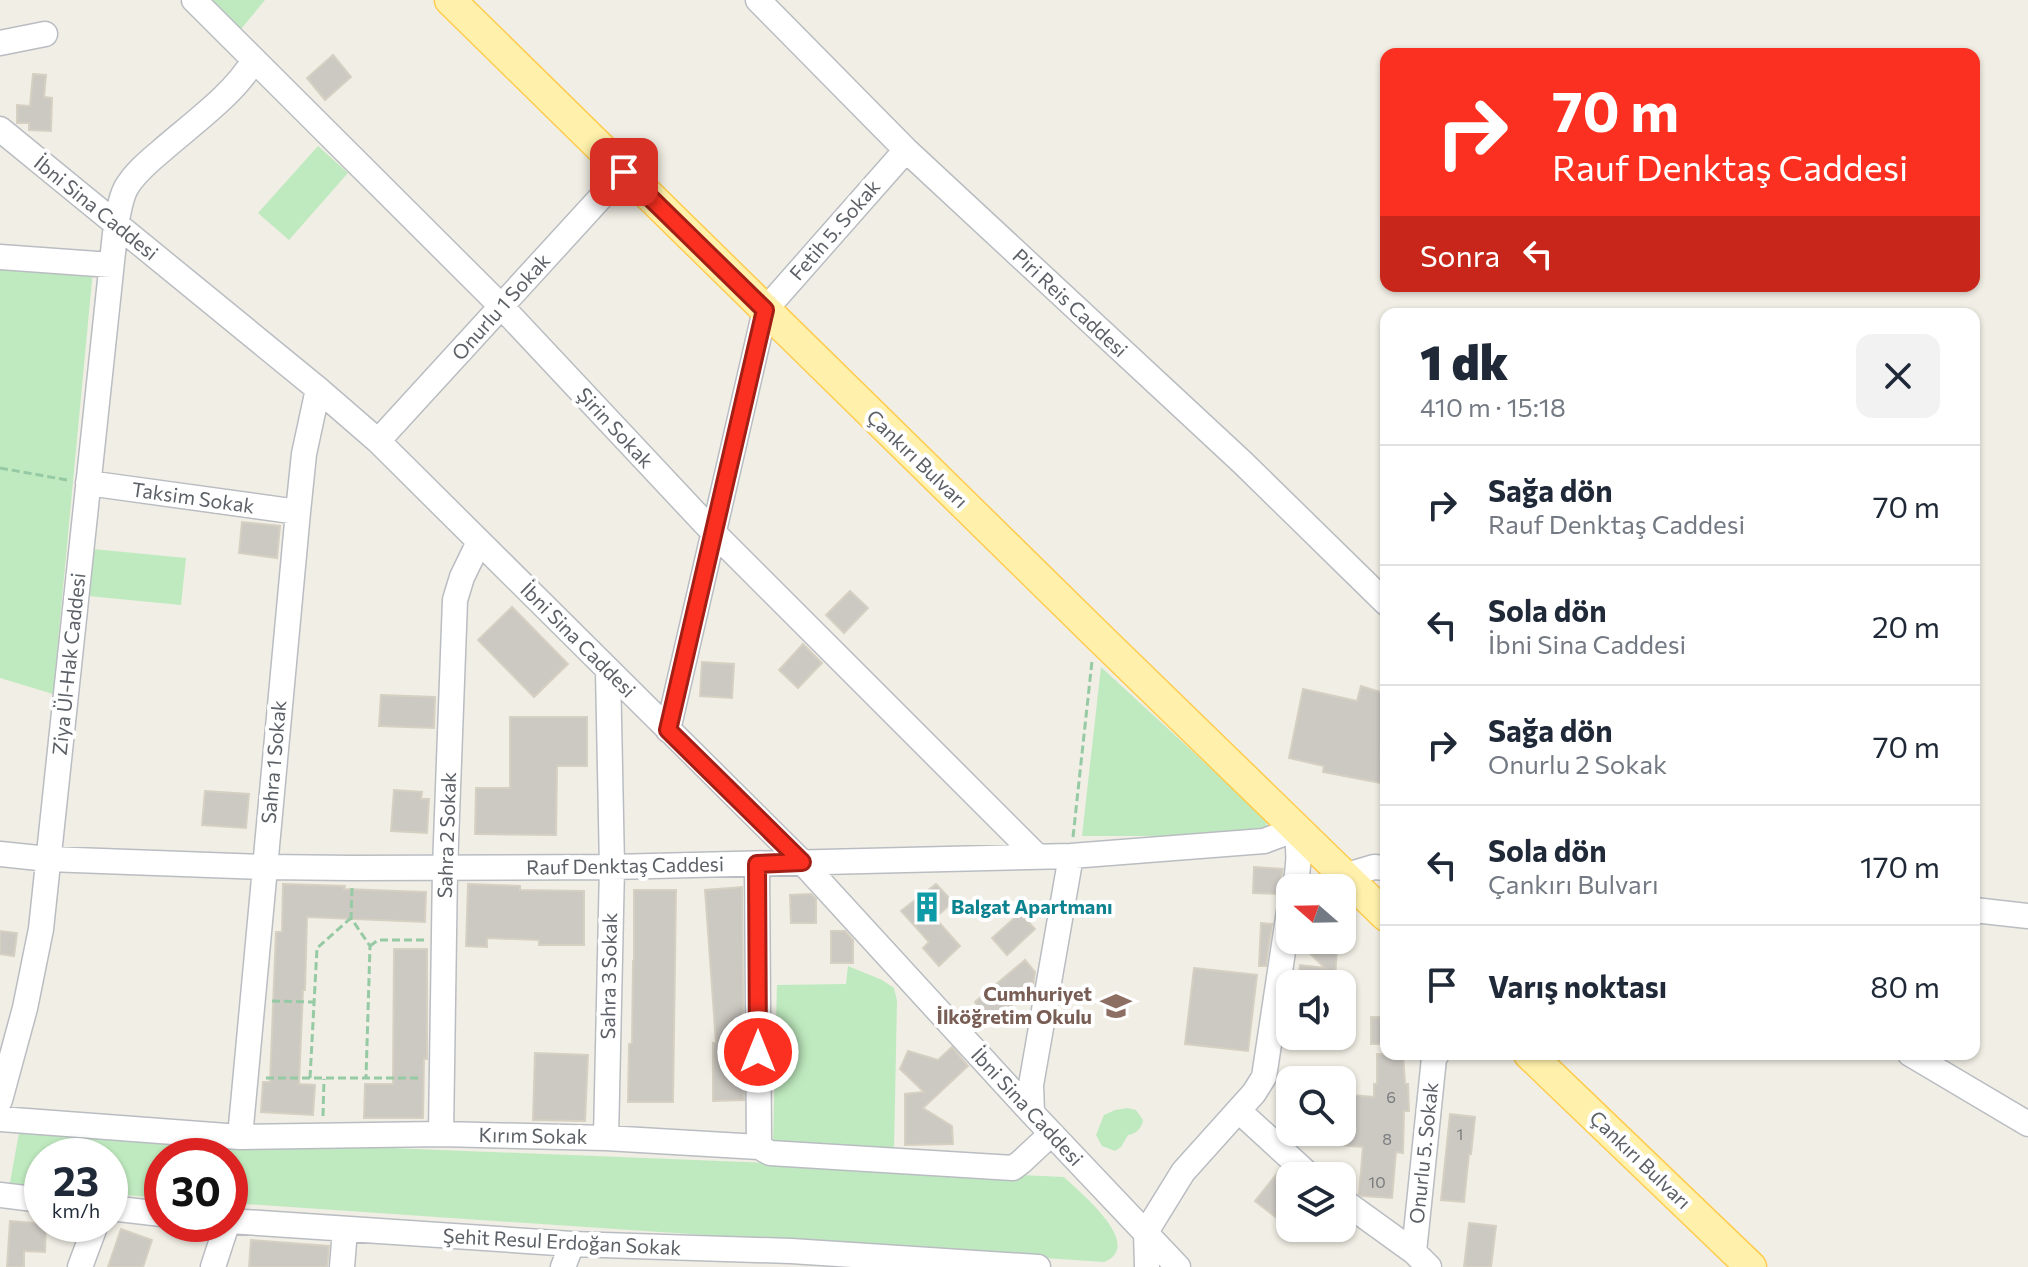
<!DOCTYPE html>
<html lang="tr">
<head>
<meta charset="utf-8">
<style>
	:root { --surface:#fff; --page:#f2f2f3; --text:#1f2937; --muted:#747a83; --line:#e0e1e3 }
	body { margin:0; font-family:Commissioner,sans-serif; background:var(--page); color:var(--text); height:100vh; display:flex; flex-direction:column; font-size:30px; white-space:nowrap }
	* { box-sizing:border-box; margin:0 }
	p { font-size:26px; color:var(--muted) }
	.icon { flex:none; width:44px; height:44px; fill:none; stroke:currentColor; stroke-width:2; stroke-linecap:round; stroke-linejoin:round }
	.map { position:relative; flex:1; overflow:hidden }
	.sheet { position:absolute; left:1380px; top:308px; width:600px; height:752px; display:flex; flex-direction:column; background:var(--surface); border-radius:16px; box-shadow:0 2px 6px #0004 }
	.sheet>* { flex:none }
	.banner { position:absolute; left:1380px; top:48px; width:600px; height:244px; border-radius:16px; box-shadow:0 2px 6px #0004; background:#fb3021; color:#fff; overflow:hidden }
	.needle { width:52px; rotate:290deg }
	.tools { position:absolute; left:1276px; top:874px; display:grid; gap:16px }
	.tools a { display:grid; place-items:center; width:80px; height:80px; border-radius:16px; background:var(--surface); box-shadow:0 2px 6px #0004; font-size:40px }
	.speed { position:absolute; left:24px; top:1138px; display:flex; gap:16px; font-size:40px; font-weight:700; text-align:center }
	.speed>* { display:grid; place-content:center; width:104px; height:104px; border-radius:50%; background:var(--surface); box-shadow:0 2px 6px #0004; line-height:1 }
	.speed small { font-size:20px; font-weight:400 }
	.speed .limit { border:12px solid #d22; background:#fff; color:#111 }
	.pin { position:absolute; display:grid; place-items:center; width:68px; height:68px; color:#fff; margin:-34px; border-radius:16px; box-shadow:0 4px 12px #0006 }
	.me { position:absolute; width:88px; margin:-44px; rotate:0deg; stroke-linejoin:round; filter:drop-shadow(0 0 6px #0008) }
	.turn { display:flex; align-items:center; gap:28px; height:168px; padding:0 40px; font-size:36px }
	.turn .icon { width:104px; height:104px; stroke-width:2.5 }
	.turn b { display:block; font-size:56px; line-height:68px }
	.then { display:flex; align-items:center; height:76px; padding:0 40px; background:#0003; gap:16px; font-size:30px }
	.round { display:grid; place-items:center; flex:none; width:84px; height:84px; border-radius:16px; background:var(--page) }
	.head { display:flex; align-items:center; justify-content:space-between; height:136px; padding:0 40px }
	h1 { font-size:48px; font-weight:800; line-height:60px }
	ul { padding:0; list-style:none }
	li { display:flex; align-items:center; gap:24px; height:120px; padding:0 40px; border-top:2px solid var(--line) }
	li div { flex:1 }
	li b { display:block; font-size:30px }
	li em { font-style:normal }
	.map>svg:first-child { display:block }
	.green { fill:#bfeabf }
	.building { fill:#ccc8c2; stroke:#d6d0c2; stroke-width:2 }
	.lines { fill:none; stroke-linecap:round; stroke-linejoin:round }
	.minor-casing { stroke:#b9bdc2; stroke-width:27 }
	.major-casing { stroke:#ffcc4f; stroke-width:33 }
	.path { stroke:#96caa4; stroke-width:3; stroke-dasharray:8 4; stroke-linecap:butt }
	.minor { stroke:#fff; stroke-width:24 }
	.major { stroke:#fff1ab; stroke-width:30 }
	.route-casing { stroke:#a31f15; stroke-width:20 }
	.route { stroke:#fb3021; stroke-width:14 }
	.labels { text-anchor:middle; stroke-width:8; stroke-linejoin:round; paint-order:stroke }
	.number-label { font-size:16px; fill:#787b7e }
	.street-label { font-size:20px; fill:#5c6167; stroke:#fff }
	.culture-label { font-size:20px; font-weight:bold; fill:#0d838f; stroke:#fff; text-anchor:start }
	.education-label { font-size:20px; font-weight:bold; fill:#785e54; stroke:#fff; text-anchor:end }
</style>
</head>
<body>
<div class="map">
<svg width="2028" height="1267" viewBox="0 0 2028 1267">
	<rect width="100%" height="100%" fill="#f1eee5"/>
	<path class="green" d="M210 0H265L241 29Z
		M318 146 348 173 289 240 258 213Z
		M0 264 93 270 53 694 0 678Z
		M93 549 186 558 181 605 88 596Z
		M1101 667 1266 819 1267 827 1261 836H1082Z
		M848 966 882 980 894 988 897 1001 894 1151 773 1141 777 985 846 984Z
		M1128 1108 1136 1110 1143 1120C1142 1128 1136 1134 1128 1135L1121 1147 1115 1151 1102 1146 1096 1135 1104 1115 1115 1110Z
		M19 1133 794 1164 1064 1177C1079 1192 1146 1245 1104 1262L230 1203V1156H162V1198L110 1194V1156H42V1190L9 1188Z"/>
	<path class="building" d="M333 55 351 77 325 100 307 78Z
		M33 74 46 75 44 97 52 98 51 131 29 130V123H17V105L30 106Z
		M242 522 280 526 277 558 239 553Z
		M850 591 868 608 844 633 826 615Z
		M512 607 568 664 534 697 478 640Z
		M803 644 822 663 798 688 779 670Z
		M702 662 734 664 732 698 700 696Z
		M1361 686 1386 694V731L1380 753 1386 754V784L1323 772 1324 766 1289 758 1303 689 1357 701Z
		M381 695 435 697 434 728 379 726Z
		M510 717H587V766H557L556 835 475 834 476 788H510Z
		M394 790 422 792 421 799H429L427 833 391 831Z
		M205 791 249 794 246 828 202 825Z
		M1254 867 1283 869 1279 885 1280 894 1253 893Z
		M283 884 345 886 344 889 426 892 425 922 307 917 305 990H303L299 1084 315 1085 313 1115 261 1112 263 1082H270L276 932H282Z
		M468 884 520 886V890L584 891V945H539V940L487 938V947L466 946Z
		M936 884 953 902 935 918 960 946 939 966 923 948 929 942 901 911Z
		M742 887 744 1100 713 1101V1043H716L705 890Z
		M634 890H676L673 1102H628L629 1044H632L633 961H634Z
		M811 894 816 899V923H791L790 895Z
		M1020 913 1035 929 1007 955 992 938Z
		M1261 923 1272 924 1266 966H1259Z
		M0 931 17 933 14 956 0 954Z
		M831 931H845L853 940V963H831Z
		M1300 940H1327L1337 950 1335 977 1330 972 1329 984H1298L1300 965 1325 968 1299 943Z
		M394 949H427V1059H424L423 1118H364L365 1084H393Z
		M1025 960 1035 972 1033 987 991 1023 975 1002Z
		M1194 968 1257 975 1248 1051 1185 1044Z
		M1371 1017H1386V1044H1371Z
		M952 1047 968 1066 923 1108 952 1126 953 1144 905 1145V1094L924 1092 900 1069 908 1051 938 1060Z
		M535 1053 588 1055 585 1121 533 1120Z
		M1377 1054H1403L1405 1084H1408L1409 1111H1404L1403 1153 1396 1152 1392 1198 1362 1196 1359 1194 1363 1147 1302 1142 1303 1132H1342V1094L1374 1097V1084H1377Z
		M1450 1114 1475 1117 1471 1154H1469L1464 1202 1441 1200Z
		M1280 1170 1290 1178V1205L1278 1219 1255 1201Z
		M10 1221 46 1224 45 1252 24 1251V1267H7Z
		M1469 1223 1496 1226 1491 1267H1464Z
		M121 1229 152 1240 143 1267H108Z
		M251 1240 329 1246 327 1267H249Z"/>
	<g class="lines">
		<g class="minor-casing">
			<path id="minor" d="M194 0 501 306 713 532 1037 856
				M758 0 906 150 1243 463 1386 603
				M0 43 45 34
				M0 129 318 389 378 441 802 862 1032 1113 1178 1267
				M0 257 111 265
				M378 441 624 172
				M88 483 298 512
				M668 730 765 310 906 150
				M0 854 48 859 264 867 352 868 612 867 1071 856 1264 841 1296 829C1299 851 1300 867 1294 888
				M757 864 759 1147
				M1344 876 1374 867 1386 868
				M1974 910 2028 916
				M1910 1054 2028 1124
				M0 1100 25 1008 41 929 116 224C119 212 120 199 126 188 134 174 148 162 160 152 188 127 236 93 253 61
				M1239 1111 1310 1176
				M1032 1113 1031 1085 1071 856
				M0 1119 240 1137 441 1134 606 1138 759 1147 770 1153 1013 1168 1021 1162 1051 1134
				M441 1134 445 868 455 600 462 577 479 542
				M240 1137 298 512 304 454 318 389
				M606 1138 612 867 608 670
				M0 1195 42 1200
				M1342 1200 1414 1252 1429 1267
				M110 1208 162 1214
				M230 1221 572 1244 791 1251 1038 1267
				M1414 1252 1434 1058 1437 1054
				M80 1267 96 1224
				M213 1267 227 1224
				M342 1267 345 1230
				M563 1267 572 1244
				M1147 1267 1146 1232 1183 1172 1254 1093 1264 1077 1290 905"/>
		</g>
		<g class="major-casing">
			<path id="major" d="M450 0 1095 633 1386 916
				M1529 1054 1751 1267"/>
		</g>
		<path class="path" d="M0 468 67 480
			M1073 837 1092 661
			M352 888 351 918 370 946 366 1078
			M370 946 378 940H424
			M272 1001 313 1002
			M266 1078H422
			M310 1078 317 948 351 918
			M323 1116 324 1079"/>
		<use href="#minor" class="minor"/>
		<use href="#major" class="major"/>
	</g>
	<g class="lines">
		<g class="route-casing">
			<path id="route" d="M624 172 765 310 668 730 802 862 757 864 758 1052"/>
		</g>
		<use href="#route" class="route"/>
	</g>
	<defs>
		<g id="building-bare" transform="scale(2.4)"><path d="M-4-6H4V6H1V3H-1V6H-4ZM-2.5-4.3h1.7v1.8h-1.7ZM.8-4.3h1.7v1.8H.8ZM-2.5-1h1.7V.8h-1.7ZM.8-1h1.7V.8H.8Z" fill="#0f9aa8" stroke="#fff" stroke-width="2.5" paint-order="stroke"/></g>
		<g id="school-bare" transform="scale(2.4)"><path d="M0-5L7-2L0 1L-7-2ZM-4 1L0 2.5L4 1V4Q0 6-4 4Z" fill="#8d6e63" stroke="#fff" stroke-width="2.5" paint-order="stroke"/></g>
	</defs>
	<g fill-rule="evenodd">
		<use href="#building-bare" x="927" y="907"/>
		<use href="#school-bare" x="1116" y="1006"/>
	</g>
	<g class="labels">
		<g class="number-label">
			<text x="1391" y="1103">6</text>
			<text x="1460" y="1140">1</text>
			<text x="1387" y="1145">8</text>
			<text x="1377" y="1188">10</text>
		</g>
		<g class="street-label">
			<text transform="translate(96 208) rotate(39)" y="7">İbni Sina Caddesi</text>
			<text transform="translate(835 230) rotate(-49)" y="7">Fetih 5. Sokak</text>
			<text transform="translate(1070 303) rotate(43)" y="7">Piri Reis Caddesi</text>
			<text transform="translate(501 307) rotate(-48)" y="7">Onurlu 1 Sokak</text>
			<text transform="translate(615 428) rotate(47)" y="7">Şirin Sokak</text>
			<text transform="translate(917 459) rotate(44)" y="7">Çankırı Bulvarı</text>
			<text transform="translate(193 498) rotate(8)" y="7">Taksim Sokak</text>
			<text transform="translate(578 640) rotate(45)" y="7">İbni Sina Caddesi</text>
			<text transform="translate(69 664) rotate(-84)" y="7">Ziya Ül-Hak Caddesi</text>
			<text transform="translate(274 762) rotate(-85)" y="7">Sahra 1 Sokak</text>
			<text transform="translate(447 835) rotate(-88)" y="7">Sahra 2 Sokak</text>
			<text transform="translate(625 866) rotate(-1)" y="7">Rauf Denktaş Caddesi</text>
			<text transform="translate(609 976) rotate(-89)" y="7">Sahra 3 Sokak</text>
			<text transform="translate(1027 1107) rotate(47)" y="7">İbni Sina Caddesi</text>
			<text transform="translate(533 1136) rotate(1)" y="7">Kırım Sokak</text>
			<text transform="translate(1424 1153) rotate(-84)" y="7">Onurlu 5. Sokak</text>
			<text transform="translate(1640 1160) rotate(44)" y="7">Çankırı Bulvarı</text>
			<text transform="translate(562 1242) rotate(3)" y="7">Şehit Resul Erdoğan Sokak</text>
		</g>
		<g class="culture-label">
			<text x="951" y="914">Balgat Apartmanı</text>
		</g>
		<g class="education-label">
			<text x="1092" y="1001">Cumhuriyet<tspan x="1092" dy="23">İlköğretim Okulu</tspan></text>
		</g>
	</g>
</svg>
<div class="tools">
<a><svg class="needle" viewBox="-14 -14 28 28"><path d="M0-13l5 13h-10z" fill="#e53935"/><path d="M0 13l5-13h-10z" fill="#747a83"/></svg></a>
<a><svg class="icon" aria-label="sound" viewBox="0 0 24 24"><path d="M4 9h4l5-4v14l-5-4H4zM17 9q2 3 0 6"/></svg></a>
<a><svg class="icon" aria-label="search" viewBox="0 0 24 24"><circle cx="10" cy="10" r="6"/><path d="M15 15l6 6"/></svg></a>
<a><svg class="icon" aria-label="layers" viewBox="0 0 24 24"><path d="M12 4l9 5-9 5-9-5zM3 14l9 5 9-5"/></svg></a>
</div>
<div class="speed"><div>23<small>km/h</small></div><div class="limit">30</div></div>
<div class="pin" style="left:624px;top:172px;background:#d93025"><svg class="icon" aria-label="arrive" viewBox="0 0 24 24"><path d="M6 21V4h12l-3 4 3 4H6"/></svg></div>
<svg class="me" style="left:758px;top:1052px" viewBox="-20 -20 40 40"><circle r="17" fill="#fb3021" stroke="#fff" stroke-width="3"/><path d="M0-11L8 9 0 5-8 9z" fill="#fff"/></svg>
<div class="banner">
<div class="turn"><svg class="icon" aria-label="right" viewBox="0 0 24 24"><path d="M7 20v-9h11M14 6l5 5-5 5"/></svg><div><b>70 m</b>Rauf Denktaş Caddesi</div></div>
<div class="then">Sonra<svg class="icon" aria-label="left" viewBox="0 0 24 24"><path d="M17 20v-9H6M10 6l-5 5 5 5"/></svg></div>
</div>
<section class="sheet">
<div class="head"><div><h1>1 dk</h1><p>410 m · 15:18</p></div><a class="round"><svg class="icon" aria-label="close" viewBox="0 0 24 24"><path d="M6 6l12 12M18 6L6 18"/></svg></a></div>
<ul>
<li><svg class="icon" aria-label="right" viewBox="0 0 24 24"><path d="M7 20v-9h11M14 6l5 5-5 5"/></svg><div><b>Sağa dön</b><p>Rauf Denktaş Caddesi</p></div><em>70 m</em></li>
<li><svg class="icon" aria-label="left" viewBox="0 0 24 24"><path d="M17 20v-9H6M10 6l-5 5 5 5"/></svg><div><b>Sola dön</b><p>İbni Sina Caddesi</p></div><em>20 m</em></li>
<li><svg class="icon" aria-label="right" viewBox="0 0 24 24"><path d="M7 20v-9h11M14 6l5 5-5 5"/></svg><div><b>Sağa dön</b><p>Onurlu 2 Sokak</p></div><em>70 m</em></li>
<li><svg class="icon" aria-label="left" viewBox="0 0 24 24"><path d="M17 20v-9H6M10 6l-5 5 5 5"/></svg><div><b>Sola dön</b><p>Çankırı Bulvarı</p></div><em>170 m</em></li>
<li><svg class="icon" aria-label="arrive" viewBox="0 0 24 24"><path d="M6 21V4h12l-3 4 3 4H6"/></svg><div><b>Varış noktası</b></div><em>80 m</em></li>
</ul>
</section>
</div>
</body>
</html>
